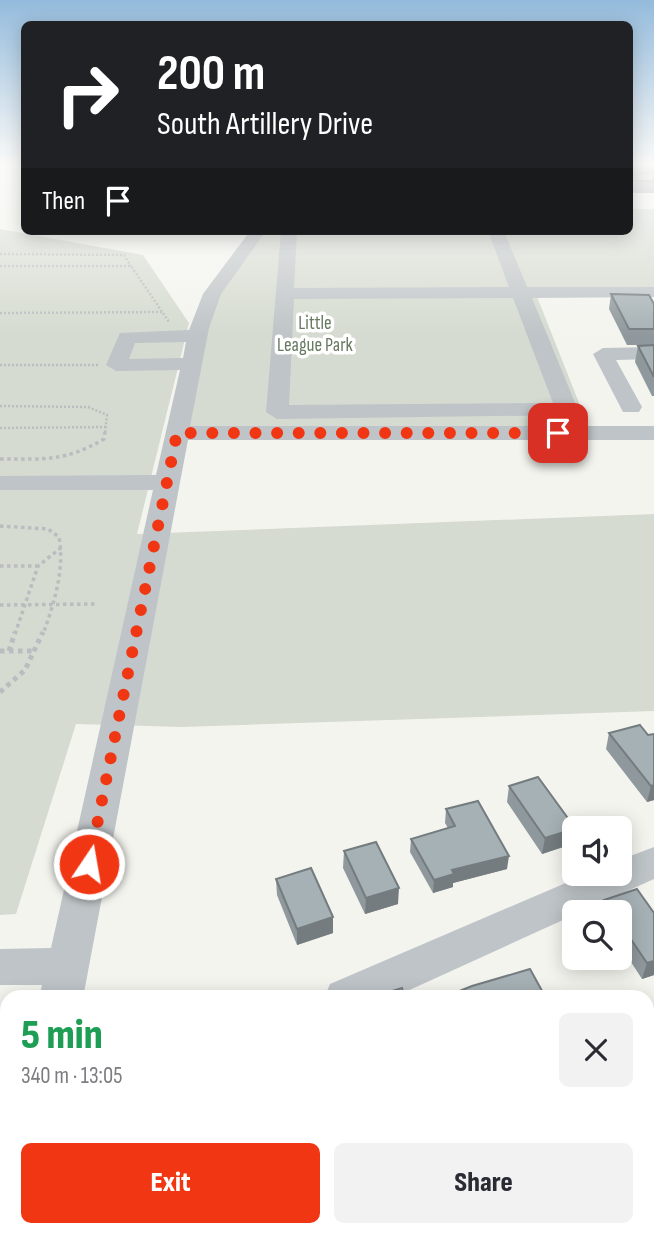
<!DOCTYPE html>
<html lang="en">
<head>
<meta charset="utf-8">
<style>
	:root { --surface:#fff; --page:#f2f2f3; --text:#2b2b33; --muted:#7c7c81; --accent:#f13613 }
	body { margin:0; font-family:"Sofia Sans Condensed",sans-serif; background:var(--page); color:var(--text); height:100vh; display:flex; flex-direction:column; font-size:26px; white-space:nowrap }
	* { box-sizing:border-box; margin:0 }
	p { font-size:23px; color:var(--muted) }
	.icon { flex:none; width:38px; height:38px; fill:none; stroke:currentColor; stroke-width:2; stroke-linecap:round; stroke-linejoin:round }
	.map { position:relative; flex:1; overflow:hidden }
	.side { position:absolute; left:0px; top:990px; width:654px; height:247px; display:flex; flex-direction:column; background:var(--surface); border-radius:21px 21px 0 0; box-shadow:0 4px 18px #0003 }
	.side>* { flex:none }
	.guide { position:absolute; left:21px; top:21px; width:612px; height:214px; border-radius:10px; box-shadow:0 4px 18px #0003; background:#202124; color:#fff; overflow:hidden }
	.fabs { position:absolute; left:562px; top:816px; display:grid; gap:14px }
	.fabs a { display:grid; place-items:center; width:70px; height:70px; border-radius:10px; background:var(--surface); box-shadow:0 4px 18px #0003; font-size:35px }
	.pin { position:absolute; display:grid; place-items:center; width:60px; height:60px; color:#fff; margin:-30px; border-radius:14px; box-shadow:0 4px 10px #0006 }
	.me { position:absolute; width:77px; margin:-38px; rotate:12deg; stroke-linejoin:round; filter:drop-shadow(0 0 5px #0008) }
	.turn { display:flex; align-items:center; gap:24px; height:147px; padding:0 21px; font-size:32px }
	.turn .icon { width:91px; height:91px; stroke-width:2.5 }
	.turn b { display:block; font-size:49px; line-height:60px }
	.then { display:flex; align-items:center; height:66px; padding:0 21px; background:#0003; gap:14px; font-size:26px }
	.round { display:grid; place-items:center; flex:none; width:74px; height:74px; border-radius:10px; background:var(--page) }
	.summary { display:flex; align-items:center; justify-content:space-between; height:119px; padding:0 21px }
	h1 { font-size:42px; font-weight:800; line-height:52px; color:#1e9e55 }
	.action { display:flex; gap:14px; margin-top:auto; padding:14px 21px }
	.action a { flex:1; height:80px; border-radius:10px; background:var(--accent); color:#fff; font-size:28px; font-weight:800; line-height:80px; text-align:center }
	.action a+a { background:var(--page); color:var(--text) }
	.map>svg:first-child { display:block }
	.green { fill:#d5dbd0 }
	.lines { fill:none; stroke-linecap:round; stroke-linejoin:round }
	.path-far2 { stroke:#babdbf; stroke-width:2.5; stroke-dasharray:2 2; stroke-linecap:butt }
	.path-far1 { stroke:#babdbf; stroke-width:3.5; stroke-dasharray:3.5 3.5; stroke-linecap:butt }
	.path { stroke:#babdbf; stroke-width:5; stroke-dasharray:4.5 4.5; stroke-linecap:butt }
	.minor { fill:#bec4c7; fill-rule:evenodd }
	.wall { fill:#8f989c }
	.shaded-wall { fill:#747c7f }
	.building { fill:#a6b1b5; stroke:#747c7f; stroke-width:2 }
	.route { stroke:#f13613; stroke-width:12; stroke-dasharray:0 21.6 }
	.labels { text-anchor:middle; stroke-width:7; stroke-linejoin:round; paint-order:stroke }
	.far-park-label { font-size:19px; fill:#677960; stroke:#fff }
</style>
</head>
<body>
<div class="map">
<svg width="654" height="1237" viewBox="0 0 654 1237">
	<rect width="100%" height="100%" fill="#f4f4ef"/>
	<path class="green" d="M630 209H654V288L534 289 591 433H177L199 328 258 231H630Z
		M0 229 143 255 189 323 137 534 654 514V711L183 727 76 724 16 914 0 915Z"/>
	<g class="lines">
		<path class="path-far2" d="M0 254 124 255 131 266
			M0 266H131L169 322
			M0 313 163 312
			M0 365H98
			M0 406 88 407 107 415 105 434
			M0 428 106 427"/>
		<path class="path-far1" d="M0 459C44 459 65 462 104 439L105 432
			M0 526 48 529 59 537C65 569 54 604 43 634
			M0 566H38
			M0 605 96 604
			M15 634 38 566 62 547"/>
		<path class="path" d="M0 651H33
			M9 651 15 632
			M0 692 25 670 43 632"/>
		<path class="minor" d="M250 231H266L221 294 209 328 190 426H654V440H188L83 998H39L42 985H0V949L51 948 153 490H0V476L156 475 180 370 116 371 106 365 120 333 189 330 203 294ZM186 342 183 358 129 359 135 343Z
			M281 231H297L294 288 509 287 488 231H504L527 287H654V297L532 298 578 410 575 415 277 419 266 412ZM513 298 553 403 289 405 294 299Z
			M654 347V359L616 360 642 407 639 412H623L593 354 603 348Z
			M654 847V879L581 912H574V915L392 998H324L330 984 589 873H620V860Z
			M7 1126V1174L0 1176V1128Z
			M7 1206V1230H38L37 1237H0V1209Z"/>
	</g>
	<path class="wall" d="M630 163H654V173L639 174 654 173V193H630Z
		M611 294 654 304V396H652L635 362 638 346 651 345H627L609 309Z
		M640 725 654 800 647 802 606 749 609 733Z
		M509 786 572 844 542 854 507 802Z
		M446 809 507 869 453 883V887L433 893 410 852 411 839 448 828 445 823Z
		M344 851 398 904 365 914 343 868Z
		M276 879 333 917V933L297 945 277 895Z
		M604 900 654 913V975L642 979 620 945V912H601Z"/>
	<path class="shaded-wall" d="M638 163H654V172L630 176V164Z
		M654 785V800L647 802 651 786Z
		M574 829 572 844 542 854 545 838Z
		M509 856 507 869 453 883V887L433 893 434 880 452 870Z
		M399 888 398 904 365 914 366 898Z
		M333 917V933L297 945V929Z
		M654 961V975L642 979 647 963Z"/>
	<path class="building" d="M630 167 632 175 654 173V181H630Z
		M611 294 649 295 654 304V329H629Z
		M654 345V377L638 346Z
		M640 725 648 735 654 734V785L651 786 609 733Z
		M538 777 575 828 574 829 545 838 509 786Z
		M478 801 509 856 452 870 454 874 434 880 411 839 455 826 446 809Z
		M376 842 399 888 366 898 344 851Z
		M311 868 333 917 297 929 276 879Z
		M637 889 654 913V961L647 963 620 923V912H612L604 900Z
		M530 969 546 998H442L472 986Z
		M402 988 405 998H369Z"/>
	<linearGradient id="sky" x2="0" y2="1"><stop stop-color="#94bbdc"/><stop offset="0.49" stop-color="#fafaf8"/><stop offset="1" stop-color="#fafaf8" stop-opacity="0"/></linearGradient>
	<rect width="654" height="336" fill="url(#sky)"/>
	<g class="lines">
		<path class="route" d="M89 864 177 433H558"/>
	</g>
	<g class="labels">
		<g class="far-park-label">
			<text x="315" y="329">Little<tspan x="315" dy="22">League Park</tspan></text>
		</g>
	</g>
</svg>
<div class="fabs">
<a><svg class="icon" aria-label="sound" viewBox="0 0 24 24"><path d="M4 9h4l5-4v14l-5-4H4zM17 9q2 3 0 6"/></svg></a>
<a><svg class="icon" aria-label="search" viewBox="0 0 24 24"><circle cx="10" cy="10" r="6"/><path d="M15 15l6 6"/></svg></a>
</div>
<div class="pin" style="left:558px;top:433px;background:#d93025"><svg class="icon" aria-label="arrive" viewBox="0 0 24 24"><path d="M6 21V4h12l-3 4 3 4H6"/></svg></div>
<svg class="me" style="left:89px;top:864px" viewBox="-20 -20 40 40"><circle r="17" fill="#f13613" stroke="#fff" stroke-width="3"/><path d="M0-11L8 9 0 5-8 9z" fill="#fff"/></svg>
<div class="guide">
<div class="turn"><svg class="icon" aria-label="right" viewBox="0 0 24 24"><path d="M7 20v-9h11M14 6l5 5-5 5"/></svg><div><b>200 m</b>South Artillery Drive</div></div>
<div class="then">Then<svg class="icon" aria-label="arrive" viewBox="0 0 24 24"><path d="M6 21V4h12l-3 4 3 4H6"/></svg></div>
</div>
<section class="side">
<div class="summary"><div><h1>5 min</h1><p>340 m · 13:05</p></div><a class="round"><svg class="icon" aria-label="close" viewBox="0 0 24 24"><path d="M6 6l12 12M18 6L6 18"/></svg></a></div>
<div class="action"><a>Exit</a><a>Share</a></div>
</section>
</div>
</body>
</html>
